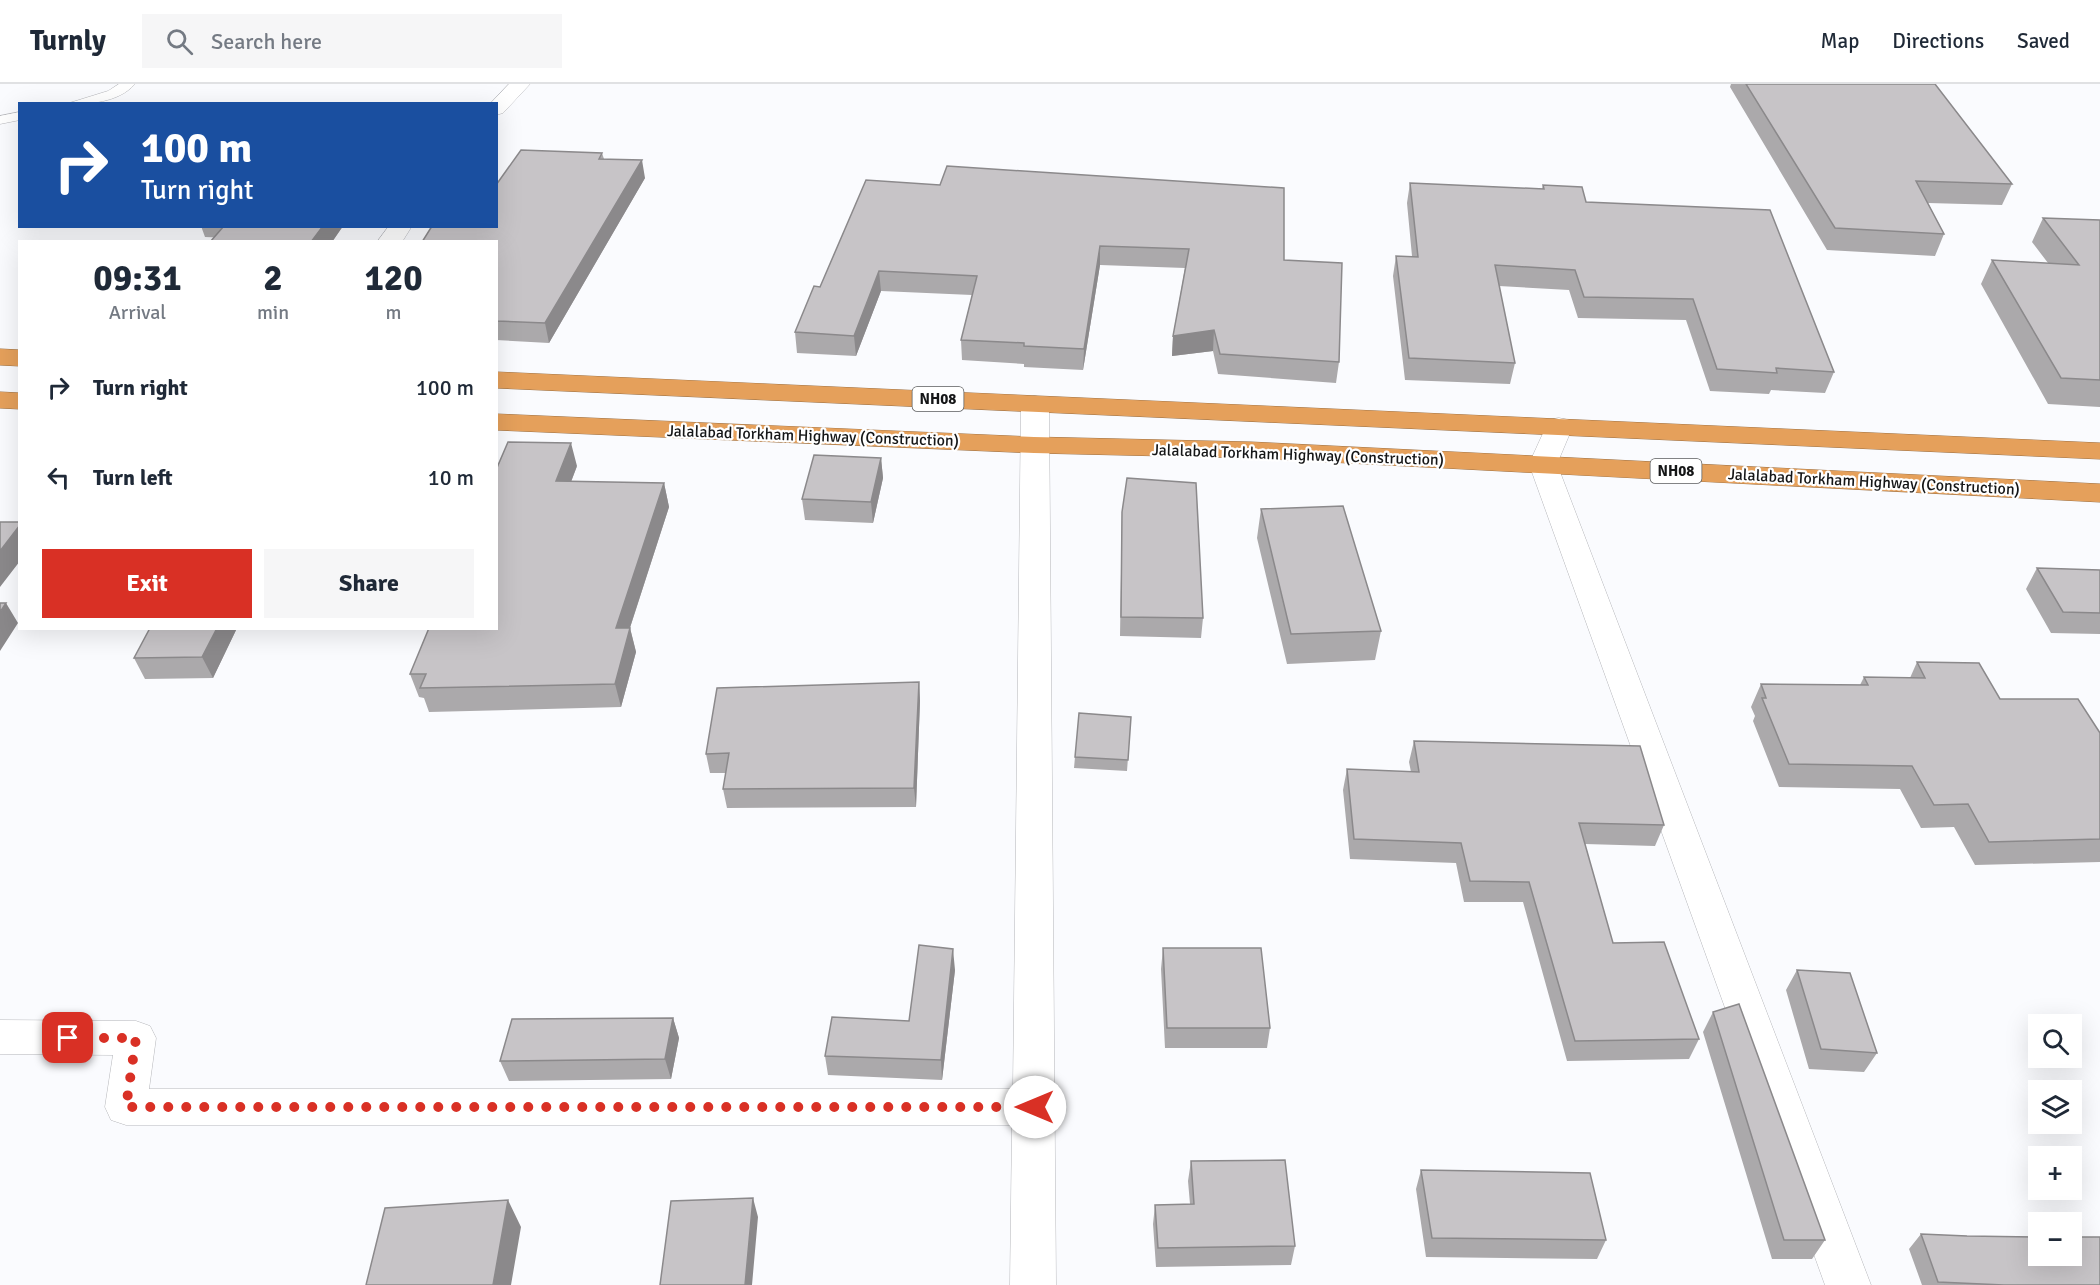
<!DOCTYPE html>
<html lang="en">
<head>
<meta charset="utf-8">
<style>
	:root { --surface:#fff; --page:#f6f6f7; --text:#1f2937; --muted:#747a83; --line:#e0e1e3; --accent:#d93025 }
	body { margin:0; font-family:Signika,sans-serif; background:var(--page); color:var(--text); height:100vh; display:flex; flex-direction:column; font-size:22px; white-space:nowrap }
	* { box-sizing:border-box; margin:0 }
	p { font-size:20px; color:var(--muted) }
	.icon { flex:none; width:33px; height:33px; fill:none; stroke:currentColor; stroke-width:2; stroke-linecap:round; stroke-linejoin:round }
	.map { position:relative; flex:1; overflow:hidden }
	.details { position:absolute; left:18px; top:156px; width:480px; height:390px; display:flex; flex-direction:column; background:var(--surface); border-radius:0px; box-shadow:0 6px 24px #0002 }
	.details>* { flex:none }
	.banner { position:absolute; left:18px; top:18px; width:480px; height:126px; border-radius:0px; box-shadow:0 6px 24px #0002; background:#1a4fa0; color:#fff; overflow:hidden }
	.controls { position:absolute; left:2028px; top:930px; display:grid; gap:12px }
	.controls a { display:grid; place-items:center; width:54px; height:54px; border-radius:0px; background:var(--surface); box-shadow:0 6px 24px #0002; font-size:30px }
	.pin { position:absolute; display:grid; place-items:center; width:51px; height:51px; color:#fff; margin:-26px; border-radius:12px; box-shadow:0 3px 9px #0006 }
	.me { position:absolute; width:66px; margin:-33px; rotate:270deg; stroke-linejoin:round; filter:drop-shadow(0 0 4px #0008) }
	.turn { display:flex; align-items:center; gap:21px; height:126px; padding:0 24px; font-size:27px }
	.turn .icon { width:78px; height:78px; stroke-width:2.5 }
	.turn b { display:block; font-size:42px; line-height:51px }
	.eta { display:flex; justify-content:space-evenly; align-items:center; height:102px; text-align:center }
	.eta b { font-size:36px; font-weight:800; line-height:42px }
	.cta { display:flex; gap:12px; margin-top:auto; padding:12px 24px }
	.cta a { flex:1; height:69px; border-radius:0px; background:var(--accent); color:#fff; font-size:24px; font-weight:800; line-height:69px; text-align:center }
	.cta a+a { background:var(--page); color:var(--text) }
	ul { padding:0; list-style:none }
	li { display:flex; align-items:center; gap:18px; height:90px; padding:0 24px }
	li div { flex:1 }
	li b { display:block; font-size:22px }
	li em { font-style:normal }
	header { display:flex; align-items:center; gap:36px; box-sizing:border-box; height:84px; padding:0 30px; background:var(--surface); border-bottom:2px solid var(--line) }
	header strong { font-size:28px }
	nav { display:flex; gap:33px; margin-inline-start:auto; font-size:21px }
	.search { width:420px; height:54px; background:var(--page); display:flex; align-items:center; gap:15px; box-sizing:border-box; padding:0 21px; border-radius:0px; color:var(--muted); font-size:22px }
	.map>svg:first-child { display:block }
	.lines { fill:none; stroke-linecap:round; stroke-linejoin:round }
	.lane-casing { stroke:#b6b7bb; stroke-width:1 }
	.street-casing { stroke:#b6b7bb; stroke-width:1 }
	.highway-casing { stroke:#9c7043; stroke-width:1 }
	.lane { fill:#fff; fill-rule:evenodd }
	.street { fill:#fff; fill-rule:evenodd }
	.highway { fill:#e5a05b; fill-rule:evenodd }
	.wall { fill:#aba9ab }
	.shaded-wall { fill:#8b898b }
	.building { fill:#c7c4c7; stroke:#8b898b; stroke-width:1.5 }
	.route { stroke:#d93025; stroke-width:10; stroke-dasharray:0 18 }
	.labels { text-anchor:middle; stroke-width:4.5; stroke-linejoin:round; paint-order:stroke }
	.shield { fill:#fff; stroke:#5b5c5d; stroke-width:1.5 }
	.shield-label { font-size:15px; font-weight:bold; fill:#151617 }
	.street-label { font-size:16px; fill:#151617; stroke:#fff }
</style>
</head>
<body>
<header>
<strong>Turnly</strong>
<div class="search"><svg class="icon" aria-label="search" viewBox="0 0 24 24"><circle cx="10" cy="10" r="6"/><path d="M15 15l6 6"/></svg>Search here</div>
<nav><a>Map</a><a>Directions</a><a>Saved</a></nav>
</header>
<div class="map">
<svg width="2100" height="1201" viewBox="0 0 2100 1201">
	<rect width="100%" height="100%" fill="#fafbfe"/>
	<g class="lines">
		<g class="lane-casing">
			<path id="lane" d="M119 0H135C118 19 89 20 66 20L108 7Z
				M20 28V36L0 40V32Z"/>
		</g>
		<g class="street-casing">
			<path id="street" d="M509 0H530L503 29 496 31V20H490Z
				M389 142H412L402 158H377Z
				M1035 312 1045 314 1049 320 1056 1201H1010L1012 1041H126L111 1036 105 1023 113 971 0 970V936L136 937 150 942 156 954 149 1005H1013L1021 320 1025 314Z
				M1559 334 1569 336 1573 342 1557 380 1871 1201H1825L1529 380 1549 336Z"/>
		</g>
		<g class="highway-casing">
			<path id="highway" d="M0 265 20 266V282L0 281Z
				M496 288 2100 359V375L496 304Z
				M0 308 20 309V325L0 324Z
				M496 330 1034 353 1251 358 2100 400V418L1251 374 1034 369 496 346Z"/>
		</g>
		<use href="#lane" class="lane"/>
		<use href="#street" class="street"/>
		<use href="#highway" class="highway"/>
	</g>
	<path class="wall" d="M1731 0H1935L2012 100 2002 121 1928 119 1944 150 1935 172 1827 166 1730 3Z
		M602 69 604 75 645 94 549 259 496 256V158Z
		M866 96 1284 176 1339 278 1336 299 1218 290 1213 267 1172 272 1173 252 1185 184 1100 181 1083 286 1024 283V280L962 276 961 256 972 211 881 207 856 272 797 269 795 248 820 203Z
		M1410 99 1542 105 1543 101 1586 118 1834 288 1825 309 1771 306 1769 310 1710 307 1686 236 1578 234 1569 206 1499 202 1515 279 1510 300 1405 296 1393 192 1396 172H1412L1407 119Z
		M2043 134 2100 136V323L2048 320 1981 200 1992 176 2048 179 2032 158Z
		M201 142H343L332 158 205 153Z
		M881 374 883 394 873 439 805 436 802 415Z
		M577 382 571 398 664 399 669 423 630 544 636 568 621 623 429 628 424 614 419 613 410 590Z
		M1261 425 1381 547 1375 576 1287 580 1257 454Z
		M1122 428 1203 534 1201 554 1120 552Z
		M2037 484 2100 486V550L2051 549 2026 505Z
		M237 544 213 594 145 595 134 574Z
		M1917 578 2000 615 2100 649V778L1975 781 1954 743 1921 744 1900 705 1779 703 1753 637 1755 632 1751 623 1761 600 1860 601 1864 593 1910 594Z
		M919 598 920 617 916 723 727 724 723 705 726 689H710L706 670Z
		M1131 633 1127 687 1074 684 1075 673Z
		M1414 657 1664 741 1655 762 1585 760 1613 859 1699 955 1689 975 1567 977 1523 818H1464L1456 779 1350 775 1343 706 1347 685 1411 688 1409 678Z
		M1163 864 1270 944 1267 964H1165L1161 885Z
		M955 886 942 996 828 991 825 972 909 937Z
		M1797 886 1877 969 1864 988 1809 985 1786 906Z
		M1713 928 1825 1156 1812 1175H1772L1703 948Z
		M673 934 679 954 671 995 509 997 500 977Z
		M1191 1077 1295 1162 1291 1181 1156 1183 1153 1140 1155 1121 1190 1120 1188 1097Z
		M1421 1086 1606 1156 1597 1175 1426 1173 1416 1105Z
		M1921 1150 1967 1152 2100 1201H1922L1909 1165Z"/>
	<path class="shaded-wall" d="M642 76 645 94 549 259 545 239Z
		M323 142H343L332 158H311Z
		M1100 162V181L1083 286 1084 265Z
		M879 187 881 207 856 272 854 252Z
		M1214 246 1213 267 1172 272 1173 252Z
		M571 359 577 382 562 421 556 397Z
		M881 374 883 394 873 439 871 418Z
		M664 399 669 423 622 568 616 544Z
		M20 441V477L0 503V467Z
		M6 519 18 539 0 567V528Z
		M217 544H237L213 594 202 573Z
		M630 544 636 568 621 623 615 600Z
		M919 598 920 617 916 723 914 704Z
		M953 865 955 886 942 996 941 976Z
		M673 934 679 954 671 995 665 975Z
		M753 1114 758 1133 752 1201H745Z
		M508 1116 521 1143 511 1201H493Z"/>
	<path class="building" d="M1746 0H1935L2012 100 1916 97 1944 150 1835 144Z
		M521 66 602 69 599 75 642 76 545 239 496 237V158H422L432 142H496V101Z
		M947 82 1284 104V176L1342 179 1339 278 1220 270 1214 246 1173 252 1189 165 1100 162 1084 265 1024 262V259L961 256 977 192 879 187 854 252 795 248 814 202 820 203 866 96 940 101Z
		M1410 99 1544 105 1543 101 1582 103 1586 118 1770 126 1834 288 1776 284 1777 289 1717 285 1693 215 1584 213 1575 186 1495 181 1515 279 1409 274 1396 172 1418 173Z
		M2043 134 2100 136V296L2061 294 1992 176 2079 181Z
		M224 142H323L311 158H210Z
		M508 358 571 359 556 397 664 399 616 544H630L615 600 420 604 426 590H410L429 544H496V386Z
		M814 371 881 374 871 418 802 415Z
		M1127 394 1196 399 1203 534 1121 533 1122 428Z
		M1343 422 1381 547 1291 550 1261 425Z
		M0 438H20V441L0 467Z
		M2037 484 2100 486V529L2063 528Z
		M0 519H6L0 528Z
		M150 544H217L202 573 134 574Z
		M1917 578 1979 579 2000 615H2078L2100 649V755L1989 758 1968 720 1934 721 1912 682 1789 680 1762 614H1766L1761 600 1868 601 1864 593 1925 594Z
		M919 598 914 704 723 705 729 669 706 670 717 604Z
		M1079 629 1131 633 1128 676 1075 673Z
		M1414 657 1640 662 1664 741 1579 739 1613 859 1664 858 1699 955 1575 957 1529 798 1470 797 1461 759 1354 755 1347 685 1419 688Z
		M919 861 953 865 941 976 825 972 832 933 909 937Z
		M1163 864H1261L1270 944H1167Z
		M1797 886 1850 889 1877 969 1821 965Z
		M1739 920 1825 1156H1784L1713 928Z
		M673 934 665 975 500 977 512 935Z
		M1285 1076 1295 1162 1158 1164 1155 1121 1194 1120 1191 1077Z
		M1421 1086 1590 1089 1606 1156 1432 1154Z
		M753 1114 745 1201H660L671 1117Z
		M508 1116 493 1201H366L385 1124Z
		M1921 1150 1967 1152 2038 1153V1172H2072V1153H2100V1201H2004L1938 1198Z"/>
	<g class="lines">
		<path class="route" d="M68 954H136L126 1023H1035"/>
	</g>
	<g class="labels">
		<g class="shield">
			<rect x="912.5" y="303" width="51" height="24" rx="4.5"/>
			<rect x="1650.5" y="375" width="51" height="24" rx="4.5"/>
		</g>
		<g class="shield-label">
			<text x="938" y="320">NH08</text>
			<text x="1676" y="392">NH08</text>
		</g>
		<g class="street-label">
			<text transform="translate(813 351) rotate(2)" y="6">Jalalabad Torkham Highway (Construction)</text>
			<text transform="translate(1298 370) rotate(2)" y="6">Jalalabad Torkham Highway (Construction)</text>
			<text transform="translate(1874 397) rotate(3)" y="6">Jalalabad Torkham Highway (Construction)</text>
		</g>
	</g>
</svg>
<div class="controls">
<a><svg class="icon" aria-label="search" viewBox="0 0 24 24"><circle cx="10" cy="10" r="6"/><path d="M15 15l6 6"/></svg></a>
<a><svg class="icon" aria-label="layers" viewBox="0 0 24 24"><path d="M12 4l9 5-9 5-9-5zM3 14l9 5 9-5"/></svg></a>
<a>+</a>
<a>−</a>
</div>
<div class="pin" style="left:68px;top:954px;background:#d93025"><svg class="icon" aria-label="arrive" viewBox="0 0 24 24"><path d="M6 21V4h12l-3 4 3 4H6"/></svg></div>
<svg class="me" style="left:1035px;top:1023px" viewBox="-20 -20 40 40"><circle r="19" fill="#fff"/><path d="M0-13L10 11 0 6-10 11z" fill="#d93025"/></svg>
<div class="banner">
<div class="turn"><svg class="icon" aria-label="right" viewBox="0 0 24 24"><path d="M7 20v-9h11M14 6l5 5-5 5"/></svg><div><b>100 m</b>Turn right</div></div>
</div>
<section class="details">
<div class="eta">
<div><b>09:31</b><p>Arrival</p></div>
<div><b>2</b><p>min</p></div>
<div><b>120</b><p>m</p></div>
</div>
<ul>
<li><svg class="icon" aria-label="right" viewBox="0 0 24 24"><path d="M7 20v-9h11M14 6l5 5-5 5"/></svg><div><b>Turn right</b></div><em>100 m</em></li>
<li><svg class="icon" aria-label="left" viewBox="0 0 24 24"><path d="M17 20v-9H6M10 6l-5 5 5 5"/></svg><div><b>Turn left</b></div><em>10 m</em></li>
</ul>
<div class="cta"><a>Exit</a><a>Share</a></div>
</section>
</div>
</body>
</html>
